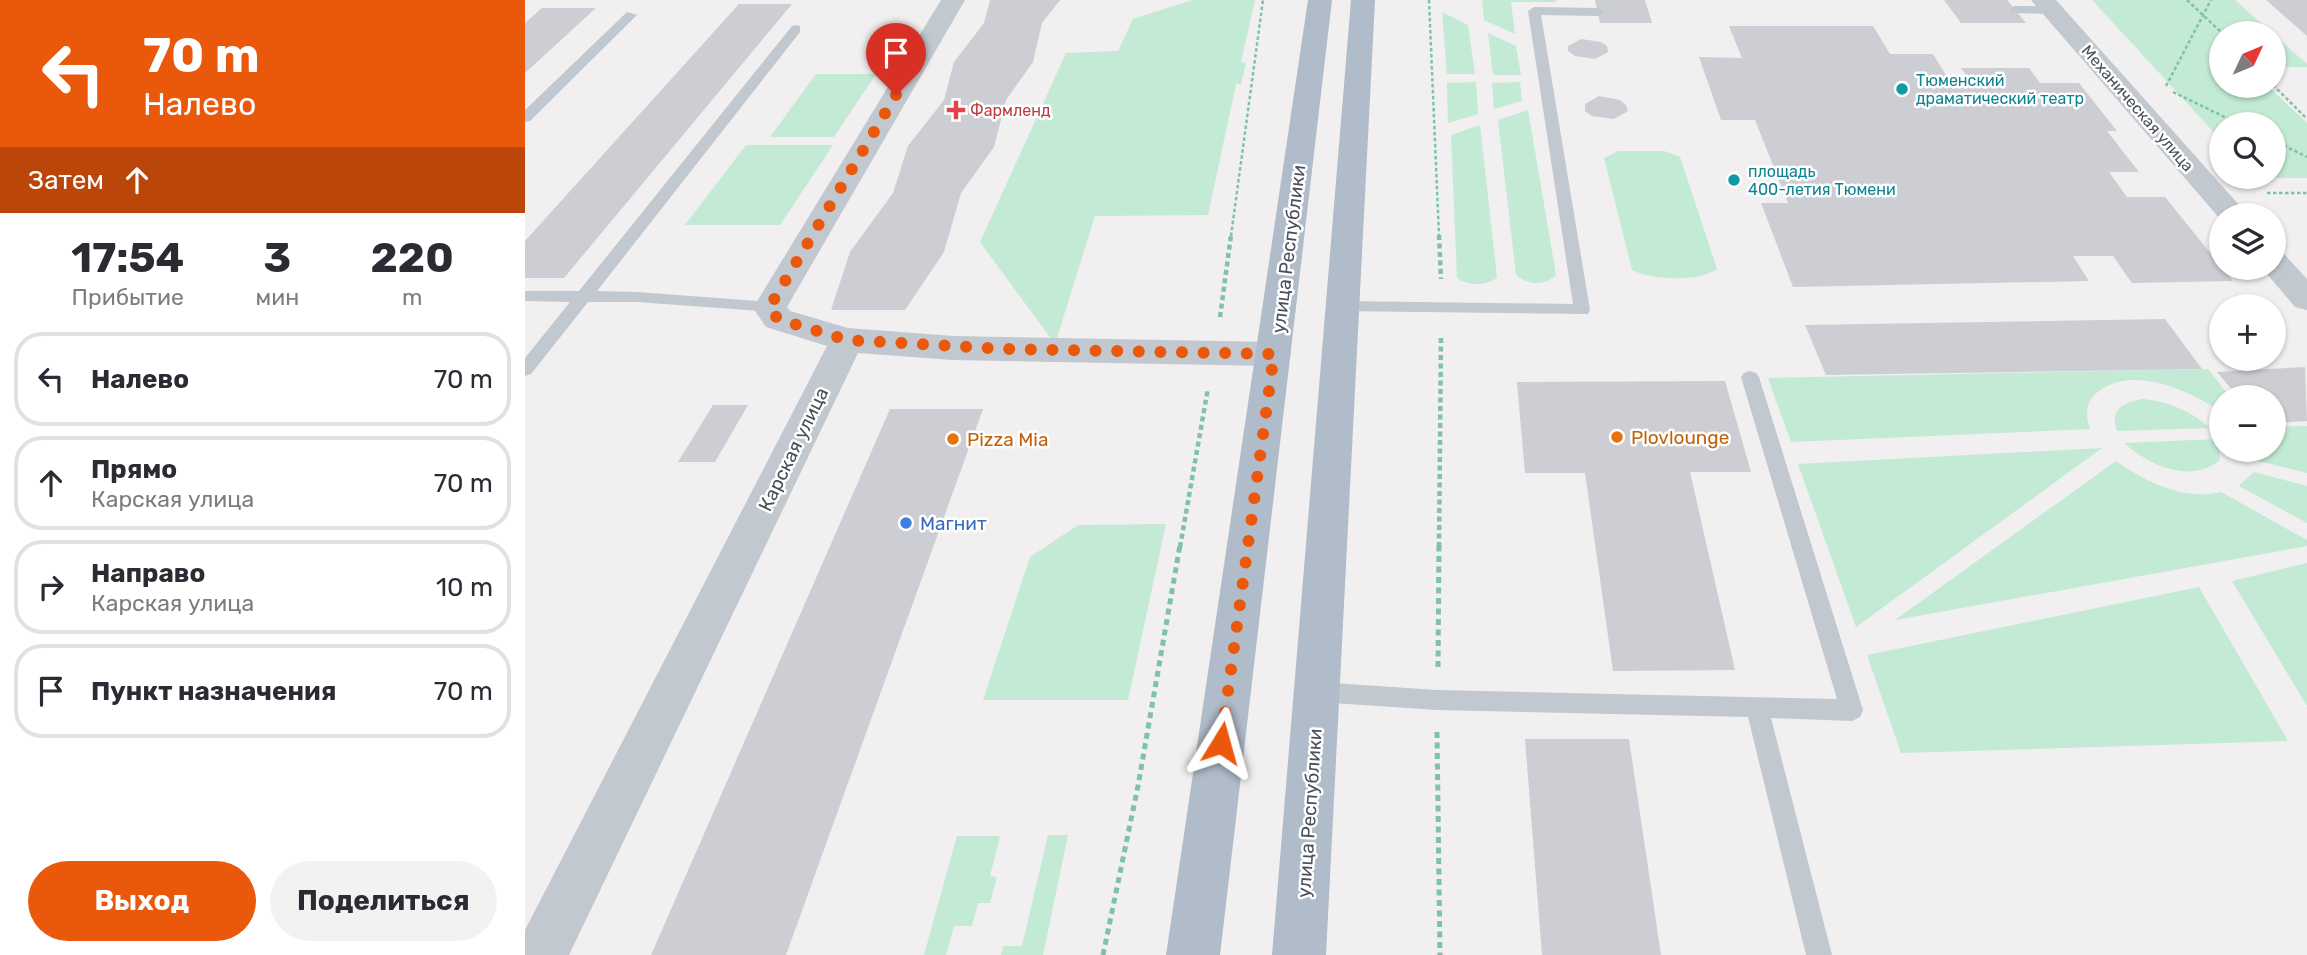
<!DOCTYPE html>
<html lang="ru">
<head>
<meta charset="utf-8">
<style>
	:root { --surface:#fff; --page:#f2f2f3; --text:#2b2b33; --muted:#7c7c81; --line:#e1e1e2; --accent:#ea580c }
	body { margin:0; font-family:Rubik,sans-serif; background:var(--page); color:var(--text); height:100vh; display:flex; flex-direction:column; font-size:26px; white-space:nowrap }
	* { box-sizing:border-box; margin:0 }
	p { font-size:23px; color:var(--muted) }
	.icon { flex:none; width:38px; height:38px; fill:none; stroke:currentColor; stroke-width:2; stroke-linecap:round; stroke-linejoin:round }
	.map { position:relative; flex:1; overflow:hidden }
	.side { display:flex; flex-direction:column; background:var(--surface); width:525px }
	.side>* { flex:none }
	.guide { background:#ea580c; color:#fff; overflow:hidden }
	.needle { width:46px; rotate:46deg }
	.tools { position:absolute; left:1684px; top:21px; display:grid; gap:14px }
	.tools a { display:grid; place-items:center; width:77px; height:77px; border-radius:50%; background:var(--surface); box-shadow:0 2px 5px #0004; font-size:35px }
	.pin { position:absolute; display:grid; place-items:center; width:60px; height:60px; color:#fff; margin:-72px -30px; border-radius:50% 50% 50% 0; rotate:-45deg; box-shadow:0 0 7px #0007 }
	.pin .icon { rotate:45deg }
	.me { position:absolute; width:77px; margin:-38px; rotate:8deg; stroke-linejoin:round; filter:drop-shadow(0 0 5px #0008) }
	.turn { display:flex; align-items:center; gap:24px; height:147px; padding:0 28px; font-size:32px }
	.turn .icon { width:91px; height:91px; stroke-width:2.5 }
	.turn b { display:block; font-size:49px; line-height:60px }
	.then { display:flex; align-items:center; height:66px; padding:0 28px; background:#0003; gap:14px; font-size:26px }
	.eta { display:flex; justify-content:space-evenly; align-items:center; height:119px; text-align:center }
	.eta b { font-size:42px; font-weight:700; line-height:49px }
	.primary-button { display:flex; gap:14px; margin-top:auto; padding:14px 28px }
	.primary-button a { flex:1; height:80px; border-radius:42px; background:var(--accent); color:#fff; font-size:28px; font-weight:700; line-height:80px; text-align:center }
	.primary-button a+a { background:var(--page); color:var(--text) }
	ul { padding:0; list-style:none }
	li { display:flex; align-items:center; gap:21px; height:94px; margin:0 14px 10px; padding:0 14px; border:4px solid var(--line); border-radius:28px }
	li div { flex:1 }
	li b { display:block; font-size:26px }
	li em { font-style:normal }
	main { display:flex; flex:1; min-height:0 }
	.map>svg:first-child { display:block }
	.green { fill:#c2ead4 }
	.building { fill:#ccced3 }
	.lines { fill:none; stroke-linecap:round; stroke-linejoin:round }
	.path-far2 { stroke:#7ec3a6; stroke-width:2.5; stroke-dasharray:3.5 2.5; stroke-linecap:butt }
	.path-far1 { stroke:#7ec3a6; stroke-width:4.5; stroke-dasharray:5 3.5; stroke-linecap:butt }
	.path { stroke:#7ec3a6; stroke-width:5; stroke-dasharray:6 4.5; stroke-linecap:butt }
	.service { fill:#c1c8cf; fill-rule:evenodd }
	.minor { fill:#c1c8cf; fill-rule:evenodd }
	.primary { fill:#b1bcca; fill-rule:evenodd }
	.route { stroke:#ea580c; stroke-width:12; stroke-dasharray:0 21.6 }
	.culture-dot { fill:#0f9aa8; stroke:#fff; stroke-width:2.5 }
	.health-dot { fill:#e0444e; stroke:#fff; stroke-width:2.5 }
	.food-dot { fill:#e8710a; stroke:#fff; stroke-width:2.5 }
	.shop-dot { fill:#3f7fe0; stroke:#fff; stroke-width:2.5 }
	.labels { text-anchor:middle; stroke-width:5; stroke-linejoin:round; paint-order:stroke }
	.far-culture-label { font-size:16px; fill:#0d838f; stroke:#fff; text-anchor:start }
	.far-street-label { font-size:16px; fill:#49505a; stroke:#fff }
	.far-health-label { font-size:16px; fill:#be3a42; stroke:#fff; text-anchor:start }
	.street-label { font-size:19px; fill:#49505a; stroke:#fff }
	.food-label { font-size:19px; fill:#c56008; stroke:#fff; text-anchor:start }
	.shop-label { font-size:19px; fill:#366cbe; stroke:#fff; text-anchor:start }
</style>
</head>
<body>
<main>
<section class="side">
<div class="guide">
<div class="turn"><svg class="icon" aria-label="left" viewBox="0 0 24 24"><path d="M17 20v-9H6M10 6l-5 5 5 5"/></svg><div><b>70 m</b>Налево</div></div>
<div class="then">Затем<svg class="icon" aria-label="ahead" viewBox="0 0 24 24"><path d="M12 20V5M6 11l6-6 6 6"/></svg></div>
</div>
<div class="eta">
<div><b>17:54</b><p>Прибытие</p></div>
<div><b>3</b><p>мин</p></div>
<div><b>220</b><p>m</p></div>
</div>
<ul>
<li><svg class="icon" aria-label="left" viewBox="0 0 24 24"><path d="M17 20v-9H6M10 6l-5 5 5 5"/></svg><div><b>Налево</b></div><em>70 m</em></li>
<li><svg class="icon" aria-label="ahead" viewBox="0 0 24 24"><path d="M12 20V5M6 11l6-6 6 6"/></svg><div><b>Прямо</b><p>Карская улица</p></div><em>70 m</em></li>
<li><svg class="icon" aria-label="right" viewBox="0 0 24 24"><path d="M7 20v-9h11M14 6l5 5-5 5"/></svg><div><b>Направо</b><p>Карская улица</p></div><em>10 m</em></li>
<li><svg class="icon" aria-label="arrive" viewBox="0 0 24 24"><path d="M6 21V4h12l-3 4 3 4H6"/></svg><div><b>Пункт назначения</b></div><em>70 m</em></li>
</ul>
<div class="primary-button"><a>Выход</a><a>Поделиться</a></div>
</section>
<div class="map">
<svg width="1782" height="955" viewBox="0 0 1782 955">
	<rect width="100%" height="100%" fill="#f1efef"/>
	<path class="green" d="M667 0H730L716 62 721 63 716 84H711L683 215 570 216 530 344 455 242 541 53 593 51 608 19Z
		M957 0H1031V2H986L990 34 959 20Z
		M1567 0H1710L1747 33H1696V86H1743L1782 123V178H1731L1748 177V124H1696V140Z
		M917 12 943 25 950 74H922Z
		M963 33 991 46 996 75H968Z
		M1748 34 1782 64V67H1748Z
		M291 74H351L309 137H245Z
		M951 82 953 114 923 123 922 83Z
		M995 82 997 101 969 109 967 83Z
		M1003 110 1031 275C1020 286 1003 285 991 275L973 120Z
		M955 125 972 278C959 286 944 286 932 278L926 135Z
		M221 145H308L255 225H160Z
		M1093 151H1139L1155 157 1192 269C1175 282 1126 280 1107 270L1079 158Z
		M1683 369 1705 397H1696V411C1663 391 1610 365 1574 391 1560 401 1560 414 1565 429L1266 442 1243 378Z
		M1618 399C1644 402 1665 410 1685 428L1592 431C1584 409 1599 402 1618 399Z
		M1782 426V473L1729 460 1727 450H1748V427Z
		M1693 439 1696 447 1694 461C1664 484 1624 465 1599 443Z
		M1577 448 1331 627 1273 464Z
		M1591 461C1621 482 1659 501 1696 492L1782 540V546L1370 620Z
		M1729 472 1782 486V523L1714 486Z
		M641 524 603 700H458L505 557 553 525Z
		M1782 563V706L1707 581Z
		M1674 587 1763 741 1376 753 1342 655Z
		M523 835H543L518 955H476L478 946H497Z
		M432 836H475L465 876 472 877 465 903H453L447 926H429L421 955H399Z"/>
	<path class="building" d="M465 0H535L517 23 508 62 481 100 469 147 436 193 419 252 380 310H306L325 252 368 193 383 146 419 100 429 62 459 23Z
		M1070 0H1120L1127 23H1075Z
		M1419 0H1482L1501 23H1436Z
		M1741 0H1782V36Z
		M214 4H267L39 278H0V241Z
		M17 8H71L0 73V23Z
		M1204 26H1348L1365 54H1408L1426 83H1447L1436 68H1504L1515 83H1554L1592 131H1582L1614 172H1584L1602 197H1640L1708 281 1607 283 1588 256H1548L1564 281 1268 287 1236 203H1263L1230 120H1196L1174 57 1217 58Z
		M1056 39 1076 42 1082 46 1083 52 1070 59 1050 56 1043 51V46Z
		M1074 96 1095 100 1101 105 1103 111 1089 119 1067 116 1060 111V104Z
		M1640 319 1677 369 1301 375 1280 325Z
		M1780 367 1782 421 1748 423V397H1713L1692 372Z
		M1200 381 1226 472H1165L1210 670 1088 671 1060 473H1000L992 382Z
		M188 405H223L190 462H153Z
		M365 409H458L261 955H126Z
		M1000 739H1104L1136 955H1017Z"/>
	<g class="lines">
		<path class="path-far2" d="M904 0 914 236
			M1662 0 1697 33
			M1748 85 1782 119
			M1641 86 1686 0
			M1648 92 1714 124
			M1748 140 1782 157
			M1742 193H1782
			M706 236 738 0"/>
		<path class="path-far1" d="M914 235 916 279
			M695 317 706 235
			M655 547 683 388
			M914 547 916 336"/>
		<path class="path" d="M913 667 914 545
			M912 732 915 955
			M578 955 613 786 655 545"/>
		<path class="service" d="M1490 6H1527L1533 10 1527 14 1486 13V7Z
			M1009 7 1073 8 1079 12 1073 16 1016 15 1065 310 1063 314 813 311 811 307 819 301 1048 304 1003 11Z
			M102 12 112 15 5 121 0 122V110Z
			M271 25 275 26V32L72 291 112 292 245 302 251 304 253 308 251 312 112 302H63L6 374 0 376V358L45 302 0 301V291H54L267 26Z
			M1225 371 1231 373 1234 377 1338 710 1335 717 1327 721 1246 718 1307 955H1281L1223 717 912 710 792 702 784 699 781 692 784 685 792 682 912 690 1312 699 1216 377 1219 373Z"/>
		<path class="minor" d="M416 0H440L262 307 265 311 323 328 428 336 749 342 761 345 766 354 761 363 749 366 428 360 333 353 44 955H0V930L302 346 241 327 228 308Z
			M1506 0H1531L1723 215H1696V220Z
			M1748 251 1759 254 1782 279V310L1770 307 1737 268H1748Z"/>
		<path class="primary" d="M783 0H807L695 955H641Z
			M826 0H850L801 955H747Z"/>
	</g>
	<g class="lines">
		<path class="route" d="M371 95 244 308 253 319 322 340 480 349 749 354 696 743"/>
	</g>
	<g class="culture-dot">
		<circle cx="1377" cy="89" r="7"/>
		<circle cx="1209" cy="180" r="7"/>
	</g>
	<path class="health-dot" d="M427.5 99.5h7v7h7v7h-7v7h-7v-7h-7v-7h7z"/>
	<g class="food-dot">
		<circle cx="1092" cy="437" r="7"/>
		<circle cx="428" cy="439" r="7"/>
	</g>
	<circle class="shop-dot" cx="381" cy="523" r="7"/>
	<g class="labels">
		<g class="far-culture-label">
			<text x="1391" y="86">Тюменский<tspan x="1391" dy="18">драматический театр</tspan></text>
			<text x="1223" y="177">площадь<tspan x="1223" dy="18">400-летия Тюмени</tspan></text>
		</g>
		<g class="far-street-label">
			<text transform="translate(1613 108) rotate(49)" y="6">Механическая улица</text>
		</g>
		<g class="far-health-label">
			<text x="445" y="116">Фармленд</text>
		</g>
		<g class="street-label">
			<text transform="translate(763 249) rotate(-83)" y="7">улица Республики</text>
			<text transform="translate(268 449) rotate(-64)" y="7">Карская улица</text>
			<text transform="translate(784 813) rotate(-86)" y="7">улица Республики</text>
		</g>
		<g class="food-label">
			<text x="1106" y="444">Plovlounge</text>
			<text x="442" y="446">Pizza Mia</text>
		</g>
		<g class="shop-label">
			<text x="395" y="530">Магнит</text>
		</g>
	</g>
</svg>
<div class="tools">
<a><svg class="needle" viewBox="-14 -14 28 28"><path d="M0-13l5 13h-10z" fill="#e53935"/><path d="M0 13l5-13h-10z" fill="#7c7c81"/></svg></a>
<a><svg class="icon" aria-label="search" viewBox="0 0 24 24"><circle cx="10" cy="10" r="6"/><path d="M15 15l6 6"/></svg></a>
<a><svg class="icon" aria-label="layers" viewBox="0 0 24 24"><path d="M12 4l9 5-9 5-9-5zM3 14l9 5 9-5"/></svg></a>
<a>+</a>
<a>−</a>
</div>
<div class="pin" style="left:371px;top:95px;background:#d93025"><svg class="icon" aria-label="arrive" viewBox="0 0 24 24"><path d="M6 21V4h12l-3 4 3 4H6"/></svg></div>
<svg class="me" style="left:696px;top:743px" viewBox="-20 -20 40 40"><path d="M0-17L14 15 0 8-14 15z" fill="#ea580c" stroke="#fff" stroke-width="4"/></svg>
</div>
</main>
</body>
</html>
